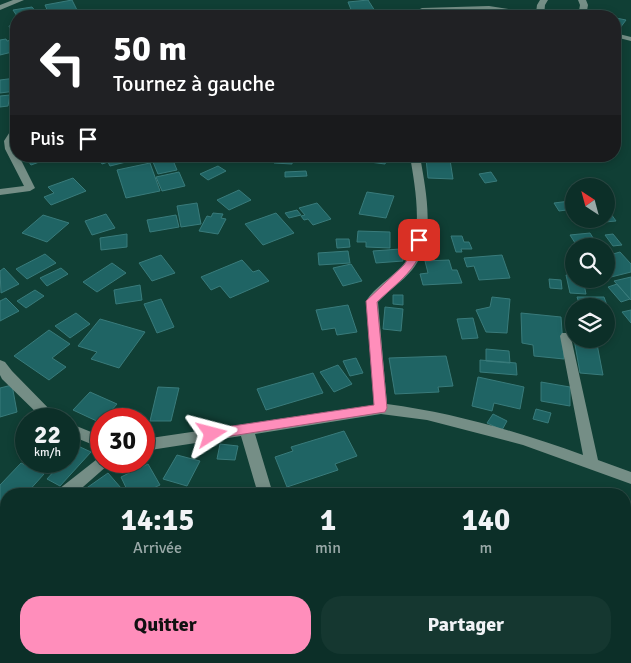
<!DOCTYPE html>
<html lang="fr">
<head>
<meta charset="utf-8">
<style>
	:root { --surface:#0c2f28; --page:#153730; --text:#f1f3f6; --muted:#9aa9a8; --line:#2c4a45; --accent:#ff8ebb }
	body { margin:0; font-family:Signika,sans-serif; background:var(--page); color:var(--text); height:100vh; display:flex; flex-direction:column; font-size:19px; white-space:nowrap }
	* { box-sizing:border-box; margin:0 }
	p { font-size:16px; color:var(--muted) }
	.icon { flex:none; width:28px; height:28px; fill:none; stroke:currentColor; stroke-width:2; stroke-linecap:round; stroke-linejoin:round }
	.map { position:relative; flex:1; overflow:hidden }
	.drawer { position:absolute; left:0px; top:488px; width:631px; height:176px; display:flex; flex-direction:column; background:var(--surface); border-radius:20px 20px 0 0; box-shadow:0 2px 8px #0003,0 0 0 1px var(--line) }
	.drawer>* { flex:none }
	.guide { position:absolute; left:10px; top:10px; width:611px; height:152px; border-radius:20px; box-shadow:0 2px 8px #0003,0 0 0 1px var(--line); background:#202124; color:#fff; overflow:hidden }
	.needle { width:32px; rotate:324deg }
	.controls { position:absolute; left:565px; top:178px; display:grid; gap:10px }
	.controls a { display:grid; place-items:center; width:50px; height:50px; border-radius:50%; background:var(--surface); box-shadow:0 2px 8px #0003,0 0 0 1px var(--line); font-size:25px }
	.speed { position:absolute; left:15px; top:408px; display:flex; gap:10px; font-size:25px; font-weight:700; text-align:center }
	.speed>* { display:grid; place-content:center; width:65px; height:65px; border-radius:50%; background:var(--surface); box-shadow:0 2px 8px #0003,0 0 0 1px var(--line); line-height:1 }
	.speed small { font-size:12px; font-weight:400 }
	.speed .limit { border:8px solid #d22; background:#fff; color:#111 }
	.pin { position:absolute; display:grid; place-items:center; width:42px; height:42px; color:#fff; margin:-21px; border-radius:10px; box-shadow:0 2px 8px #0006 }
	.me { position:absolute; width:55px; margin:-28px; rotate:81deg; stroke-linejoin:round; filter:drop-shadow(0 0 4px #0008) }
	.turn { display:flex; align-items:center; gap:18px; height:105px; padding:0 20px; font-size:22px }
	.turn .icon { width:65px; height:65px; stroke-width:2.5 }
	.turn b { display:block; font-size:35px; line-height:42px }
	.then { display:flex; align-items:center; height:48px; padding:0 20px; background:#0003; gap:10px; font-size:19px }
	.eta { display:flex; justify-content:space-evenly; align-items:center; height:85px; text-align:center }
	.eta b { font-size:30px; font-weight:700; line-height:35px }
	.action { display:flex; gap:10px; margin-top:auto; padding:10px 20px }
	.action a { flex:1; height:58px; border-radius:20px; background:var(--accent); color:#111; font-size:20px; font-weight:700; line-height:58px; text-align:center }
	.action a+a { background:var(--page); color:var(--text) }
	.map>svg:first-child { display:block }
	.building { fill:#1f6464; stroke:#397b7b }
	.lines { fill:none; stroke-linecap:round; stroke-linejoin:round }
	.minor { fill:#758e86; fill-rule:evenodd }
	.route { fill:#ff8ebb; stroke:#a65c7a }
</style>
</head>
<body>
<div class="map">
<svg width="631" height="663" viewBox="0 0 631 663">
	<rect width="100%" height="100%" fill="#103f35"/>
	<path class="building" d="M72 0 77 10 56 14 54 11 48 12 45 5Z
		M368 0 375 11 352 12 348 2Z
		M32 7 37 13 17 16 13 10Z
		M377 11 394 14 392 16H373Z
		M616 18 626 20 620 28 615 27Z
		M16 23V33L12 34 9 26Z
		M6 39 7 41 16 39V51L0 55V40Z
		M16 78V91L0 93V80Z
		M10 95 8 106 0 107V96Z
		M25 156H52L53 157 31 165Z
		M105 156H127L130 161 110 166 108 162 102 164 99 158Z
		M276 156H293L292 164 274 163Z
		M364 156H388L385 164 362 161Z
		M172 158 177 170 158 174 153 162Z
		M426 159 450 160 453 179 428 178Z
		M150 163 160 191 126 198 117 170Z
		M218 166 226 171 208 180 200 174Z
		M306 171 307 176 285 177V172Z
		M179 172 185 186 162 191 156 177Z
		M491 172 497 181 485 183 479 174Z
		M73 178 86 191 51 205 44 197 54 193 48 187Z
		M239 190 251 200 229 210 217 200Z
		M367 192 394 196 386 218 359 214Z
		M570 201 574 209 559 211 554 203Z
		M197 203 201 224 181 227 177 206Z
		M317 203 331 219 313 225 308 219 304 220 301 216 305 215 299 208Z
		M606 207 616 221 594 223 592 219H606Z
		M297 210 301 215 289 218 285 213Z
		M213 213 223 214 221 218 226 219 218 234 199 231 207 216 211 217Z
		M276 213 294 233 263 245 245 224Z
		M106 214 115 228 92 235 85 221Z
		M43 215 69 223 47 242 22 233Z
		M176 215 179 227 150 232 147 220Z
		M358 231 390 232V248L366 247V242H357Z
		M590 233 598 246H577L570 235Z
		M127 234V247L101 250 100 238Z
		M613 234 622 245 613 246 605 235Z
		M451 236H462L464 242H469L472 249H461L462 252H456Z
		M336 239H349L350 247 337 248Z
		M400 249 403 261 376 263 373 251Z
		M348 251 350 263 319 265 318 253Z
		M620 252 631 264V272L611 277 606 272V256Z
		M45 254 56 263 27 279 16 269Z
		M161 255 175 273 152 281 139 263Z
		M502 255 510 278 479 280 474 266 467 267 464 258Z
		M242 260 253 272 259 270 269 281 230 298 220 286 211 290 201 277Z
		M449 260 452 270H457L462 283 423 285 420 274 428 273 425 261Z
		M112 263 126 273 97 292 83 282Z
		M351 264 362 281 343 286 333 268Z
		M4 268 19 284 1 293 0 271Z
		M61 268 68 274 47 286 40 278Z
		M566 275H574V279H583L586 294 570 293Z
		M631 277V300L614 281Z
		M549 279 561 280 562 289 550 288Z
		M617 284 630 299 621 302 608 287Z
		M140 285 142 300 116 304 114 290Z
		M35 290 44 296 26 308 17 301Z
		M393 295H403V305L393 304Z
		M492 297 510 299 507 333 486 332 476 310 490 307Z
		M577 297H604L609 311H606V306H580Z
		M6 298 19 311 0 321V301Z
		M161 299 174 327 157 333 144 304Z
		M348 305 357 332 337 335 335 328 322 330 316 310Z
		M385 307 403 309 401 331 383 329Z
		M631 310V323L622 312Z
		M76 313 90 324 70 338 55 326Z
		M521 313 561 317 564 359 534 356 533 345 522 343Z
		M473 318 478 338 462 339 457 319Z
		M100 319 145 332 119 368 91 359 97 352 78 346Z
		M49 330 70 344 52 358 66 367 49 380 14 356Z
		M574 339H596L603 375 580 373Z
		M486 349 509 351 510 363 486 361Z
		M446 356 453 386 438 387 439 392 395 394 389 358Z
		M356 358 363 373 350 376 343 361Z
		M480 360 516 363 517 375 480 372Z
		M338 365 352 384 334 392 320 372Z
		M313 373 323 393 266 410 257 389Z
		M478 377 524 387 520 409 494 403 492 411 472 406Z
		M541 382 570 387V406L541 401Z
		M12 385 17 412 0 417V388Z
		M158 387 179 388 171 421H150Z
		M90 392 117 404 104 419H101V423L73 410Z
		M536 409 551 413 548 423 533 419Z
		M493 414 507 421 502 430 487 423Z
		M344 431 357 456 335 464 338 470 287 487 275 457 293 451 291 447Z
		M69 441 78 446 69 455Z
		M220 444 238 446 235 460 217 459Z
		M78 446 91 452 60 486 47 479 63 461H69V455Z
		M177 455 200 461 187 486 163 479Z
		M45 461H63L52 473 40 467Z
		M21 463 44 474 26 494H6V516L2 520 0 519V485Z
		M148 464 160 485 141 494H129L121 477Z
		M108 473 121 488 113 494H78Z
		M205 489H239V494H205Z
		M166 658H171L172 663H150Z"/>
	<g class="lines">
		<path class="minor" d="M13 0H24L0 10V5Z
			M540 0H548L545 5 544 16H527L489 10 422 12 418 10 422 8 489 6 536 13 537 5Z
			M578 0H586L588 5 586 16H578L580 5Z
			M615 33 631 37V41L615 37Z
			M16 126V137L14 141 16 156H19L35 188 30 191 0 195V189L24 186 5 149 4 141 13 127Z
			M410 156H420C426 192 437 239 412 270 402 282 389 290 378 302L387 404C455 413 519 432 583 455L560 336 562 333H570L598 460 631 472V484L523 445 427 420 381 414 255 434 273 494H258L241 436 144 451V439L374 405 366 301C375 287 391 278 402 266 426 241 415 187 410 156Z
			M0 360 5 362 12 371 59 419H43L2 379 0 375Z
			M69 423 101 436V448L69 435Z
			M101 456V461H110L108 465 75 494H57L59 489Z
			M6 534V551L0 553V536Z
			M211 658H229L228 663H210Z"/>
	</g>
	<path class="route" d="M416 237H423L424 240C419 269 398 282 377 302L387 408 385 412 212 439 208 437 206 434 208 430 212 429 374 405 366 301 404 265 411 254Z"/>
</svg>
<div class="controls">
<a><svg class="needle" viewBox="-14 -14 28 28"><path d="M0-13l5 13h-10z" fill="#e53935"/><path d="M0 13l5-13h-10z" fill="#9aa9a8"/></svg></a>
<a><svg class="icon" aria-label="search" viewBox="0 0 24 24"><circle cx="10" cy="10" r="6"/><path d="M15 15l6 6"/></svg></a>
<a><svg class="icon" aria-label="layers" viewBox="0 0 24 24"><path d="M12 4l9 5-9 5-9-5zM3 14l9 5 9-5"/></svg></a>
</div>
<div class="speed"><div>22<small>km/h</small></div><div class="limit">30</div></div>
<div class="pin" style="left:419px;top:240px;background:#d93025"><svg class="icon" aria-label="arrive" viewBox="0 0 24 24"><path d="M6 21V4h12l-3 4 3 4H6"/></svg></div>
<svg class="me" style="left:212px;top:434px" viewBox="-20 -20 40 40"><path d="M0-17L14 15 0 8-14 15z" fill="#ff8ebb" stroke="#fff" stroke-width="4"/></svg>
<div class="guide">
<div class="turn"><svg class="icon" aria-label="left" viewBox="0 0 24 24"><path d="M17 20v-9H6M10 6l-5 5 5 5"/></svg><div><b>50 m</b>Tournez à gauche</div></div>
<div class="then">Puis<svg class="icon" aria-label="arrive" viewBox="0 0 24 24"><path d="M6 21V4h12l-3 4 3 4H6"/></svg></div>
</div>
<section class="drawer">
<div class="eta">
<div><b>14:15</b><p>Arrivée</p></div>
<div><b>1</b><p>min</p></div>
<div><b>140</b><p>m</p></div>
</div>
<div class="action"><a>Quitter</a><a>Partager</a></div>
</section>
</div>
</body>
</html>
